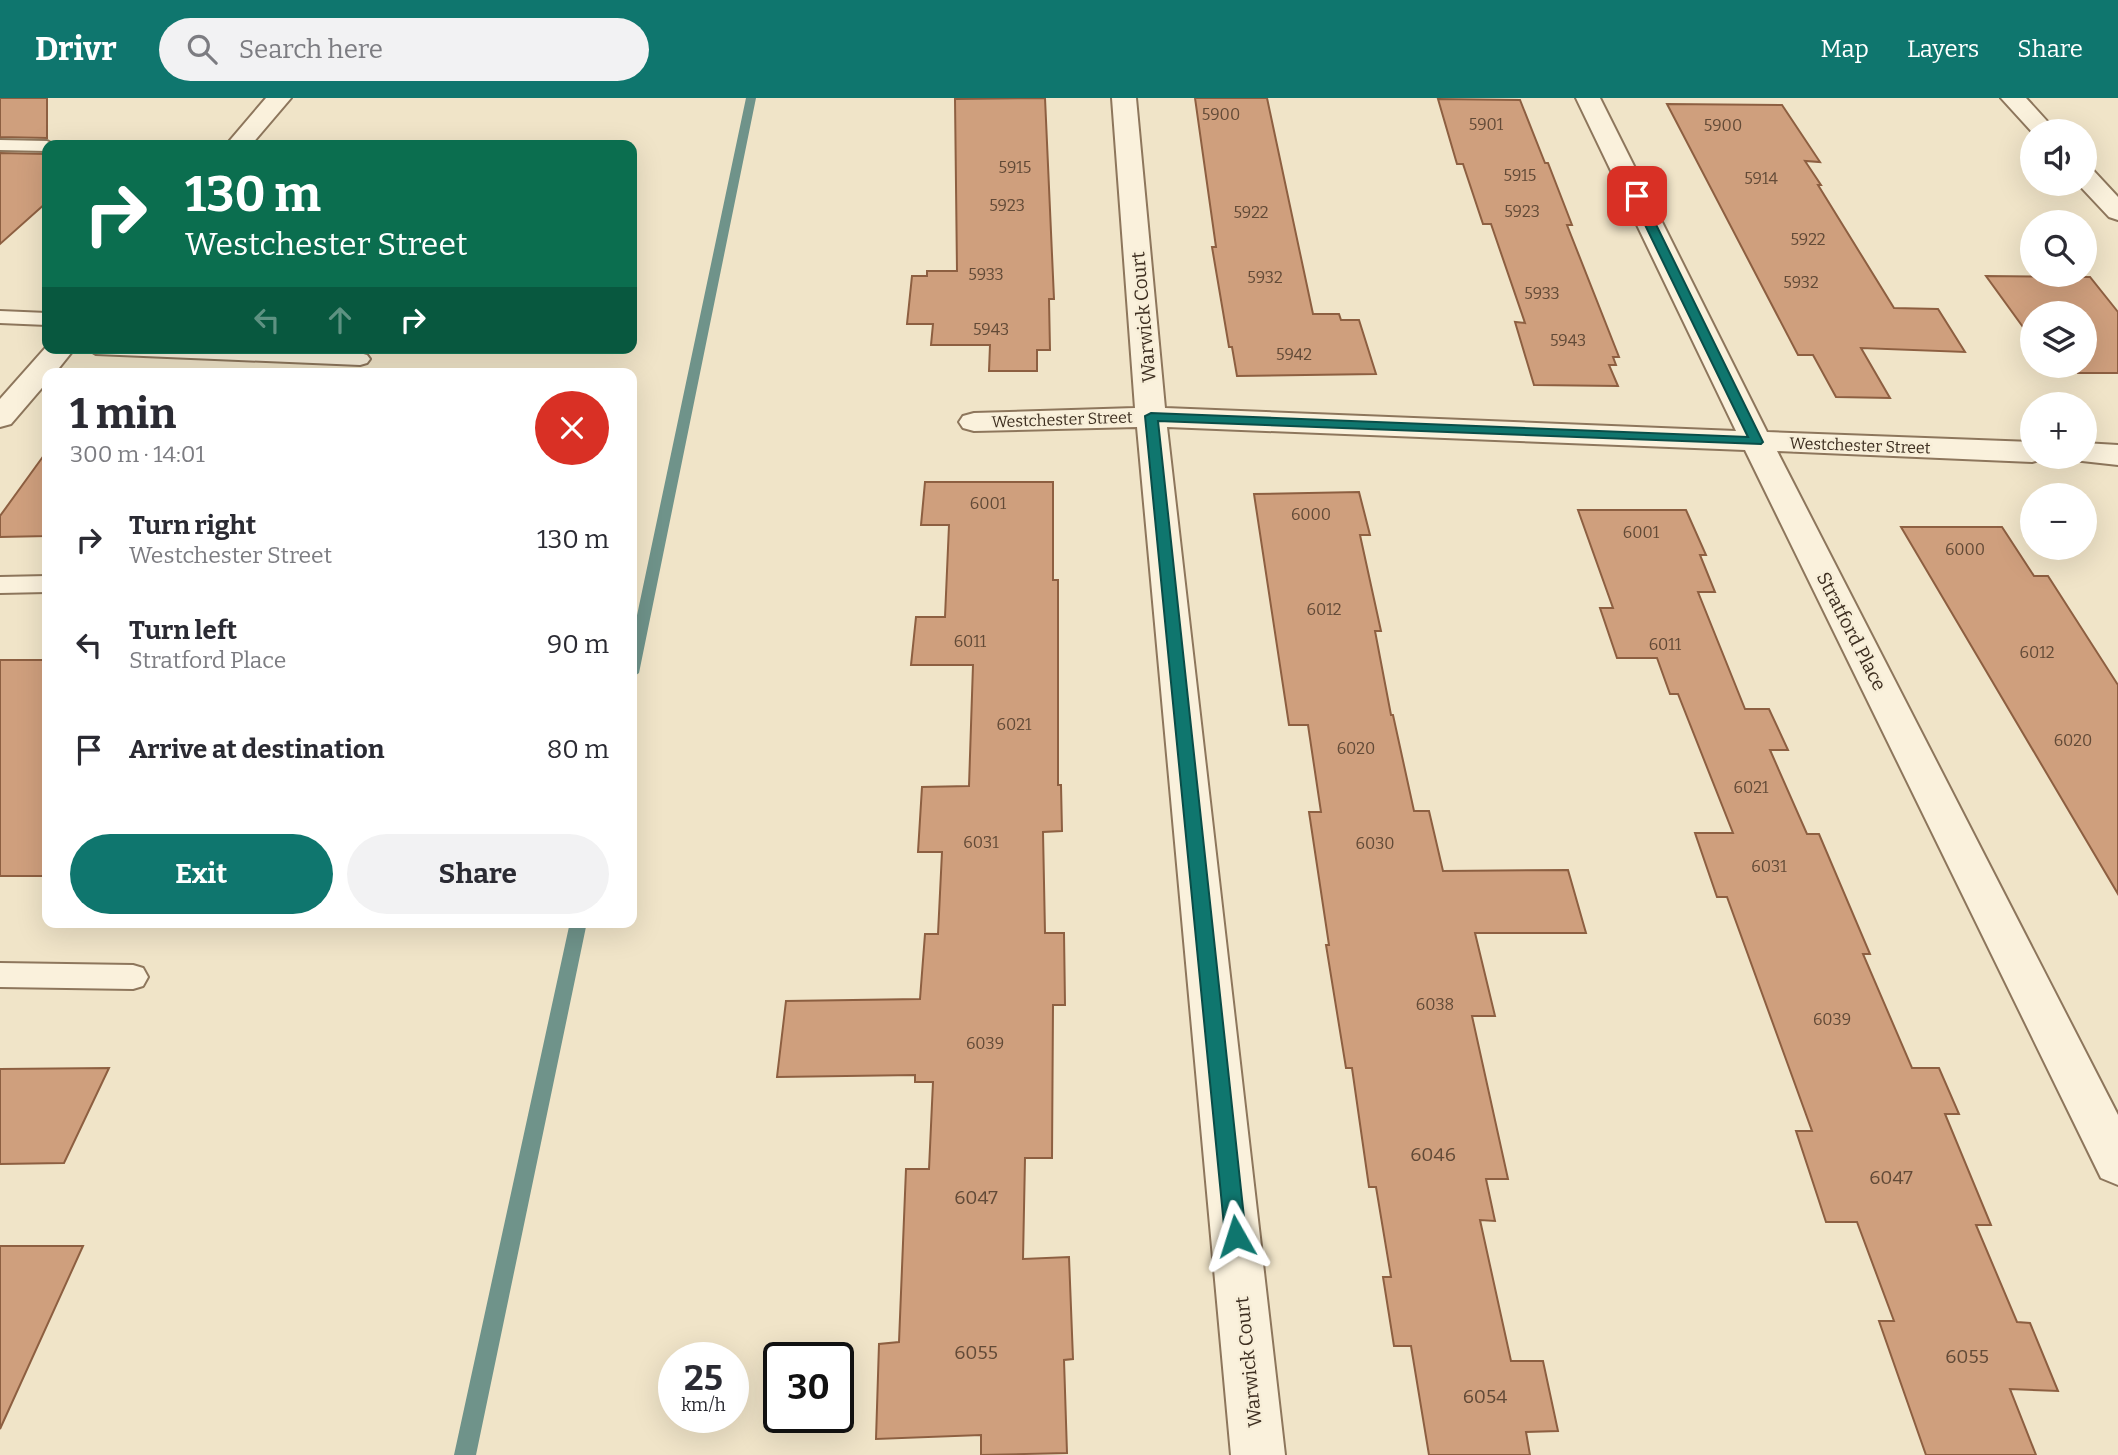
<!DOCTYPE html>
<html lang="en">
<head>
<meta charset="utf-8">
<style>
	:root { --surface:#fff; --page:#f2f2f3; --text:#2b2b33; --muted:#7c7c81; --accent:#0f766e }
	body { margin:0; font-family:Bitter,serif; background:var(--page); color:var(--text); height:100vh; display:flex; flex-direction:column; font-size:26px; white-space:nowrap }
	* { box-sizing:border-box; margin:0 }
	p { font-size:23px; color:var(--muted) }
	.icon { flex:none; width:38px; height:38px; fill:none; stroke:currentColor; stroke-width:2; stroke-linecap:round; stroke-linejoin:round }
	.map { position:relative; flex:1; overflow:hidden }
	.drawer { position:absolute; left:42px; top:270px; width:595px; height:560px; display:flex; flex-direction:column; background:var(--surface); border-radius:14px; box-shadow:0 7px 28px #0002 }
	.drawer>* { flex:none }
	.guide { position:absolute; left:42px; top:42px; width:595px; height:214px; border-radius:14px; box-shadow:0 7px 28px #0002; background:#0b6e4f; color:#fff; overflow:hidden }
	.fabs { position:absolute; left:2020px; top:21px; display:grid; gap:14px }
	.fabs a { display:grid; place-items:center; width:77px; height:77px; border-radius:50%; background:var(--surface); box-shadow:0 7px 28px #0002; font-size:35px }
	.speed { position:absolute; left:658px; top:1244px; display:flex; gap:14px; font-size:35px; font-weight:700; text-align:center }
	.speed>* { display:grid; place-content:center; width:91px; height:91px; border-radius:50%; background:var(--surface); box-shadow:0 7px 28px #0002; line-height:1 }
	.speed small { font-size:18px; font-weight:400 }
	.speed .limit { border:4px solid #111; border-radius:10px; background:#fff; color:#111 }
	.pin { position:absolute; display:grid; place-items:center; width:60px; height:60px; color:#fff; margin:-30px; border-radius:14px; box-shadow:0 4px 10px #0006 }
	.me { position:absolute; width:77px; margin:-38px; rotate:354deg; stroke-linejoin:round; filter:drop-shadow(0 0 5px #0008) }
	.turn { display:flex; align-items:center; gap:24px; height:147px; padding:0 28px; font-size:32px }
	.turn .icon { width:91px; height:91px; stroke-width:2.5 }
	.turn b { display:block; font-size:49px; line-height:60px }
	.lanes { display:flex; align-items:center; height:66px; padding:0 28px; background:#0003; justify-content:center; gap:35px; direction:ltr }
	.lanes .off { opacity:.35 }
	.round { display:grid; place-items:center; flex:none; width:74px; height:74px; border-radius:37px; background:var(--page) }
	.summary { display:flex; align-items:center; justify-content:space-between; height:119px; padding:0 28px }
	h1 { font-size:42px; font-weight:700; line-height:52px }
	.action { display:flex; gap:14px; margin-top:auto; padding:14px 28px }
	.action a { flex:1; height:80px; border-radius:42px; background:var(--accent); color:#fff; font-size:28px; font-weight:700; line-height:80px; text-align:center }
	.action a+a { background:var(--page); color:var(--text) }
	ul { padding:0; list-style:none }
	li { display:flex; align-items:center; gap:21px; height:105px; padding:0 28px }
	li div { flex:1 }
	li b { display:block; font-size:26px }
	li em { font-style:normal }
	header { display:flex; align-items:center; gap:42px; box-sizing:border-box; height:98px; padding:0 35px; background:var(--accent); color:#fff }
	header strong { font-size:33px }
	nav { display:flex; gap:38px; margin-inline-start:auto; font-size:24px }
	.search { width:490px; height:63px; background:var(--page); display:flex; align-items:center; gap:18px; box-sizing:border-box; padding:0 24px; border-radius:38px; color:var(--muted); font-size:26px }
	.map>svg:first-child { display:block }
	.lines { fill:none; stroke-linecap:round; stroke-linejoin:round }
	.stream { fill:#6f938a; fill-rule:evenodd }
	.building { fill:#cf9f7d; stroke:#8d5f41; stroke-width:2 }
	.lane-casing { stroke:#8d765c; stroke-width:4 }
	.street-casing { stroke:#8d765c; stroke-width:4 }
	.lane { fill:#faf1dc; fill-rule:evenodd }
	.street { fill:#faf1dc; fill-rule:evenodd }
	.route { fill:#0f766e; stroke:#0a4d48; stroke-width:2 }
	.labels { text-anchor:middle; stroke-width:5; stroke-linejoin:round; paint-order:stroke }
	.number-label { font-size:16px; fill:#624a37 }
	.far-street-label { font-size:16px; fill:#3d2e20; stroke:#f7eed8 }
	.street-label { font-size:19px; fill:#3d2e20; stroke:#f7eed8 }
	.near-number-label { font-size:19px; fill:#624a37 }
</style>
</head>
<body>
<header>
<strong>Drivr</strong>
<div class="search"><svg class="icon" aria-label="search" viewBox="0 0 24 24"><circle cx="10" cy="10" r="6"/><path d="M15 15l6 6"/></svg>Search here</div>
<nav><a>Map</a><a>Layers</a><a>Share</a></nav>
</header>
<div class="map">
<svg width="2118" height="1357" viewBox="0 0 2118 1357">
	<rect width="100%" height="100%" fill="#f0e4c8"/>
	<g class="lines">
		<path class="stream" d="M746 0H756L639 575 632 580V541Z
			M570 824H587L476 1357H454Z"/>
	</g>
	<path class="building" d="M0 0H47V40L0 39Z
		M1045 0 1054 201H1049L1050 252H1037V273H989L990 247H931L933 226H907L912 178H927V173H957L955 1Z
		M1195 0H1267L1313 216H1339L1341 222H1359L1376 276 1237 278 1232 249H1229L1212 149H1216Z
		M1438 1 1520 2 1545 65H1548L1572 127H1567L1619 259H1613L1616 267H1609L1618 288 1534 287 1515 224 1525 225 1491 126H1483L1463 66H1457Z
		M1667 6 1782 7 1820 64 1805 63 1821 87H1818L1894 210 1938 211 1965 254 1861 250 1890 300 1836 299 1813 257H1798Z
		M0 55 47 56V104L0 146Z
		M1986 178 2090 179 2118 214V275H2078L2073 268H2084V215H2032V229H2023Z
		M47 353V438L0 439V418Z
		M925 384H1053V482H1058V687H1061L1062 733 1043 734 1045 835H1064L1065 907H1053L1052 1060H1025L1023 1161 1069 1159 1073 1261 1064 1262 1067 1355 981 1357V1337L876 1341 879 1246 899 1244 906 1071H929L933 984H915V977L777 979 786 903 920 901 925 836H938L942 754H918L922 689 969 688 973 567H911L916 519H945L949 427H921Z
		M1359 394 1370 437H1360L1381 533H1375L1391 617H1393L1414 713H1429L1443 773 1568 772 1586 835H1475L1495 918H1472L1508 1081H1486L1495 1123 1480 1122 1511 1263H1543L1558 1333 1526 1334 1530 1357H1429L1411 1248H1394L1383 1179H1391L1376 1089H1369L1352 970H1346L1326 847H1329L1309 714H1321L1308 627H1289L1254 396Z
		M1578 412H1686L1706 457H1700L1715 494H1698L1745 611H1769L1788 652H1770L1807 736H1819L1870 856H1863L1912 970H1939L1959 1016H1945L1991 1127H1976L2017 1224 2030 1225 2058 1293 2010 1291 2036 1357H1926L1879 1223H1894L1857 1124H1826L1796 1033H1812L1727 799H1717L1695 735H1733L1678 596H1670L1657 560H1617L1600 510H1613Z
		M1901 429H2002L2034 478H2048L2118 587V796Z
		M0 562H47V778H0Z
		M109 970 64 1065 0 1066V971Z
		M0 1148H83L0 1331Z"/>
	<g class="lines">
		<g class="lane-casing">
			<path id="lane" d="M0 42 47 43 55 47H47V53L0 52Z
				M0 213 47 215V227L0 225Z
				M86 250H244L360 255 367 257 370 261 367 265 360 267 96 256Z
				M47 478V494L0 495V479Z
				M0 865 133 867 143 870 148 879 143 888 133 891 0 889Z"/>
		</g>
		<g class="street-casing">
			<path id="street" d="M266 0H291L251 47H226Z
				M1112 0H1136L1165 310 1736 333 1576 0H1600L1767 334 2032 344V359H2044L2043 361 2032 364 1777 353 2118 1017V1087L2101 1080 1745 352 1167 329 1285 1357H1231L1137 329 974 333 963 330 959 324 963 318 974 315 1135 310Z
				M2001 0H2026L2056 33 2032 34Z
				M2084 70 2093 72 2118 99V122L2109 119 2078 86H2084Z
				M47 248V250H75L55 275H47V284L11 326 0 329V301Z
				M2084 345 2118 347V367L2073 362 2071 359H2084Z"/>
		</g>
		<use href="#lane" class="lane"/>
		<use href="#street" class="street"/>
	</g>
	<path class="route" d="M1633 96 1642 98 1763 344 1761 346 1158 323 1246 1138 1243 1145 1236 1148 1228 1145 1225 1138 1145 318 1151 315 1748 339 1631 98Z"/>
	<g class="labels">
		<g class="number-label">
			<text x="1221" y="22">5900</text>
			<text x="1486" y="32">5901</text>
			<text x="1723" y="33">5900</text>
			<text x="1015" y="75">5915</text>
			<text x="1520" y="83">5915</text>
			<text x="1761" y="86">5914</text>
			<text x="1007" y="113">5923</text>
			<text x="1522" y="119">5923</text>
			<text x="1251" y="120">5922</text>
			<text x="1808" y="147">5922</text>
			<text x="986" y="182">5933</text>
			<text x="1265" y="185">5932</text>
			<text x="1801" y="190">5932</text>
			<text x="1542" y="201">5933</text>
			<text x="991" y="237">5943</text>
			<text x="1568" y="248">5943</text>
			<text x="1294" y="262">5942</text>
			<text x="988" y="411">6001</text>
			<text x="1311" y="422">6000</text>
			<text x="1641" y="440">6001</text>
			<text x="1965" y="457">6000</text>
			<text x="1324" y="517">6012</text>
			<text x="970" y="549">6011</text>
			<text x="1665" y="552">6011</text>
			<text x="2037" y="560">6012</text>
			<text x="1014" y="632">6021</text>
			<text x="2073" y="648">6020</text>
			<text x="1356" y="656">6020</text>
			<text x="1751" y="695">6021</text>
			<text x="981" y="750">6031</text>
			<text x="1375" y="751">6030</text>
			<text x="1769" y="774">6031</text>
			<text x="1435" y="912">6038</text>
			<text x="1832" y="927">6039</text>
			<text x="985" y="951">6039</text>
		</g>
		<g class="far-street-label">
			<text transform="translate(1062 321) rotate(-2)" y="6">Westchester Street</text>
			<text transform="translate(1860 347) rotate(2)" y="6">Westchester Street</text>
		</g>
		<g class="street-label">
			<text transform="translate(1143 219) rotate(-95)" y="7">Warwick Court</text>
			<text transform="translate(1852 533) rotate(63)" y="7">Stratford Place</text>
			<text transform="translate(1248 1264) rotate(-96)" y="7">Warwick Court</text>
		</g>
		<g class="near-number-label">
			<text x="1433" y="1063">6046</text>
			<text x="1891" y="1086">6047</text>
			<text x="976" y="1106">6047</text>
			<text x="976" y="1261">6055</text>
			<text x="1967" y="1265">6055</text>
			<text x="1485" y="1305">6054</text>
		</g>
	</g>
</svg>
<div class="fabs">
<a><svg class="icon" aria-label="sound" viewBox="0 0 24 24"><path d="M4 9h4l5-4v14l-5-4H4zM17 9q2 3 0 6"/></svg></a>
<a><svg class="icon" aria-label="search" viewBox="0 0 24 24"><circle cx="10" cy="10" r="6"/><path d="M15 15l6 6"/></svg></a>
<a><svg class="icon" aria-label="layers" viewBox="0 0 24 24"><path d="M12 4l9 5-9 5-9-5zM3 14l9 5 9-5"/></svg></a>
<a>+</a>
<a>−</a>
</div>
<div class="speed"><div>25<small>km/h</small></div><div class="limit">30</div></div>
<div class="pin" style="left:1637px;top:98px;background:#d93025"><svg class="icon" aria-label="arrive" viewBox="0 0 24 24"><path d="M6 21V4h12l-3 4 3 4H6"/></svg></div>
<svg class="me" style="left:1236px;top:1138px" viewBox="-20 -20 40 40"><path d="M0-17L14 15 0 8-14 15z" fill="#0f766e" stroke="#fff" stroke-width="4"/></svg>
<div class="guide">
<div class="turn"><svg class="icon" aria-label="right" viewBox="0 0 24 24"><path d="M7 20v-9h11M14 6l5 5-5 5"/></svg><div><b>130 m</b>Westchester Street</div></div>
<div class="lanes"><svg class="icon off" aria-label="left" viewBox="0 0 24 24"><path d="M17 20v-9H6M10 6l-5 5 5 5"/></svg><svg class="icon off" aria-label="ahead" viewBox="0 0 24 24"><path d="M12 20V5M6 11l6-6 6 6"/></svg><svg class="icon" aria-label="right" viewBox="0 0 24 24"><path d="M7 20v-9h11M14 6l5 5-5 5"/></svg></div>
</div>
<section class="drawer">
<div class="summary"><div><h1>1 min</h1><p>300 m · 14:01</p></div><a class="round" style="background:#d93025;color:#fff"><svg class="icon" aria-label="close" viewBox="0 0 24 24"><path d="M6 6l12 12M18 6L6 18"/></svg></a></div>
<ul>
<li><svg class="icon" aria-label="right" viewBox="0 0 24 24"><path d="M7 20v-9h11M14 6l5 5-5 5"/></svg><div><b>Turn right</b><p>Westchester Street</p></div><em>130 m</em></li>
<li><svg class="icon" aria-label="left" viewBox="0 0 24 24"><path d="M17 20v-9H6M10 6l-5 5 5 5"/></svg><div><b>Turn left</b><p>Stratford Place</p></div><em>90 m</em></li>
<li><svg class="icon" aria-label="arrive" viewBox="0 0 24 24"><path d="M6 21V4h12l-3 4 3 4H6"/></svg><div><b>Arrive at destination</b></div><em>80 m</em></li>
</ul>
<div class="action"><a>Exit</a><a>Share</a></div>
</section>
</div>
</body>
</html>
